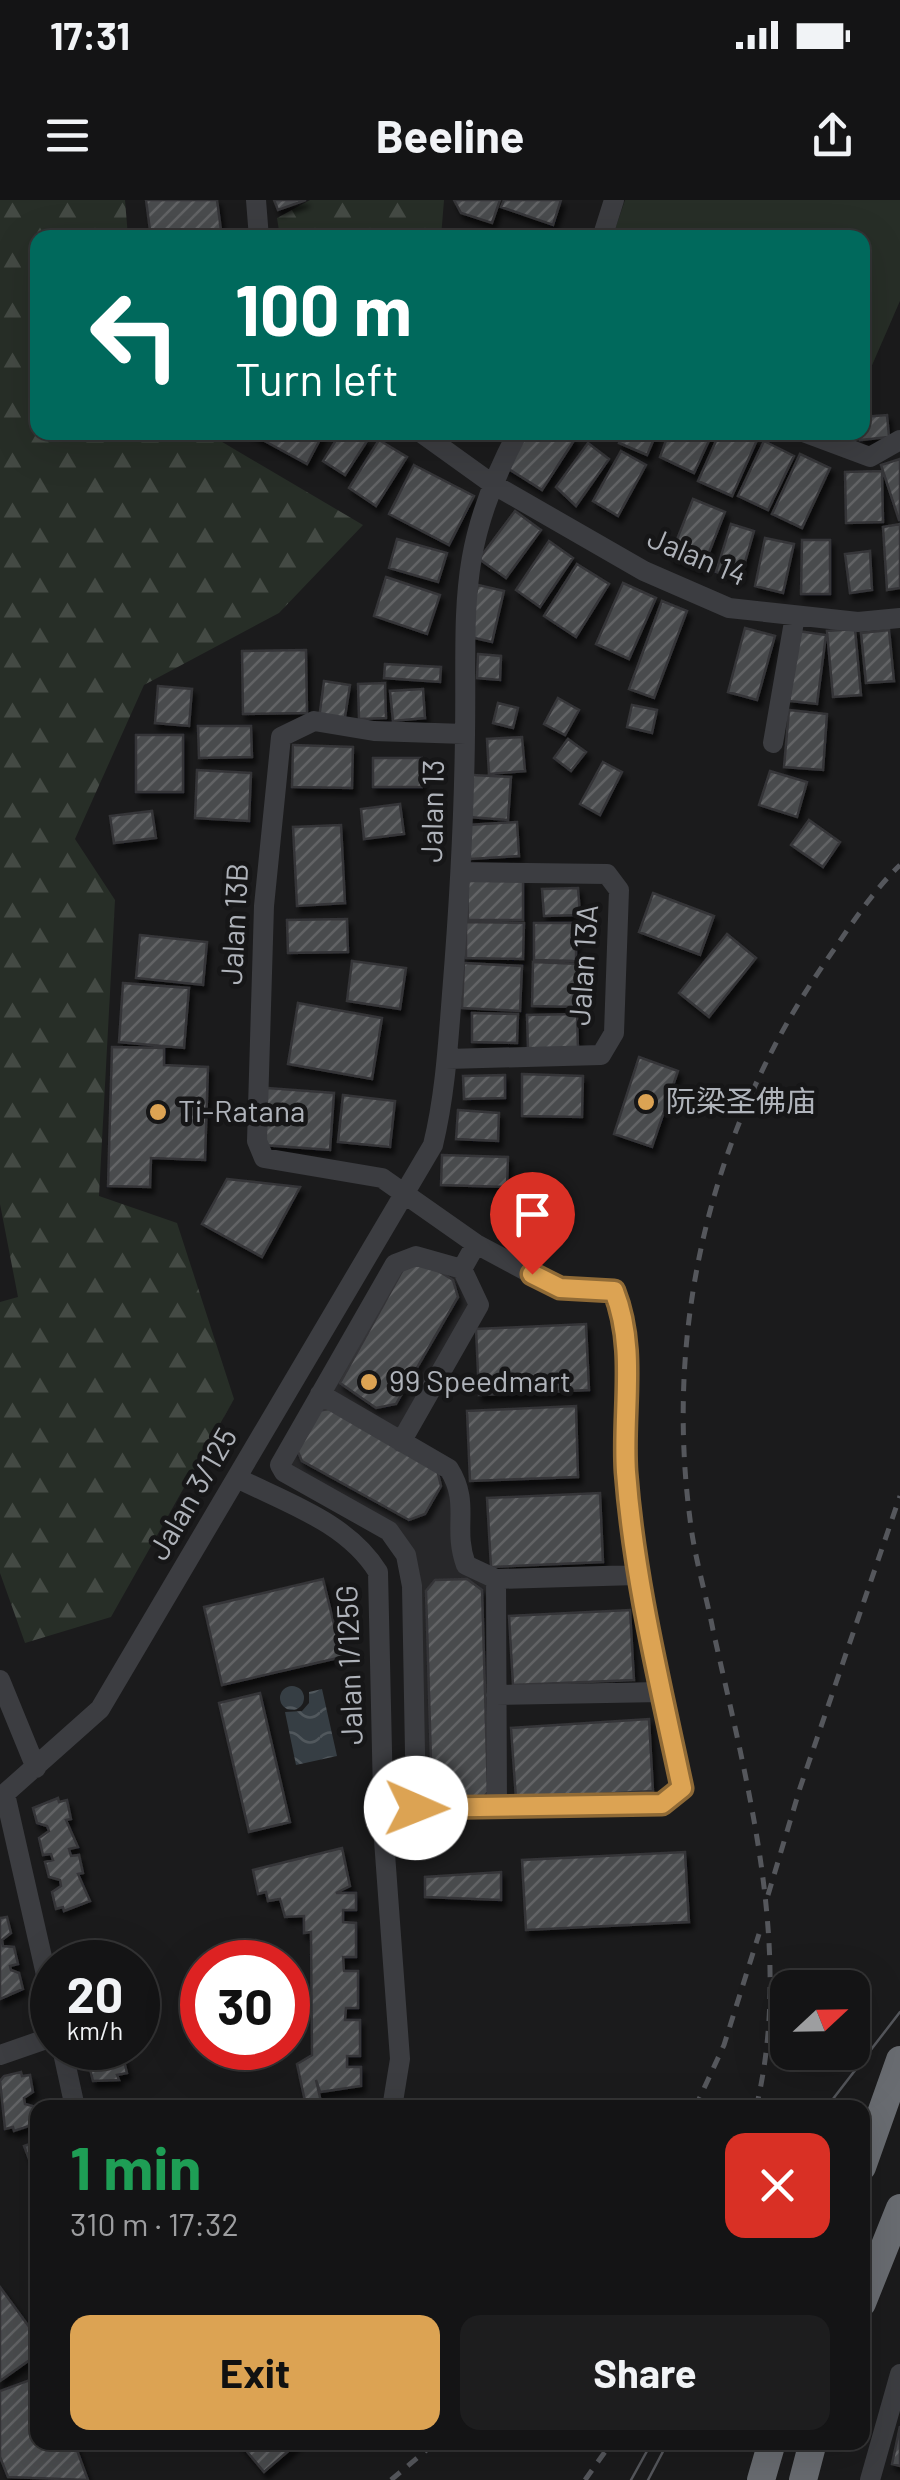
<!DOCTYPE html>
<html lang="en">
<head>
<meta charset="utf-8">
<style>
	:root { --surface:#141415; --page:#1d1d1e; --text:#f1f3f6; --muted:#9d9ea0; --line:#333334; --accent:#dca353 }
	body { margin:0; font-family:Barlow,"Noto Sans SC",sans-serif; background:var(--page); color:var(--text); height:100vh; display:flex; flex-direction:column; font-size:38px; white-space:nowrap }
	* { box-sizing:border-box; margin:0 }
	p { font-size:32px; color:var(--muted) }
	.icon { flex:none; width:55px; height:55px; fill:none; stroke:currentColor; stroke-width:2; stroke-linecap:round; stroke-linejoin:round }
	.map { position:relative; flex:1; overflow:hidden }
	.details { position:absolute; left:30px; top:1900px; width:840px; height:350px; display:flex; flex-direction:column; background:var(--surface); border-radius:20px; box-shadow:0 10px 40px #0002,0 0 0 2px var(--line) }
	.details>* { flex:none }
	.guide { position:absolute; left:30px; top:30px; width:840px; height:210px; border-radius:20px; box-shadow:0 10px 40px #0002,0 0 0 2px var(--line); background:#00695c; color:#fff; overflow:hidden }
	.needle { width:65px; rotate:68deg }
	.controls { position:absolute; left:770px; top:1770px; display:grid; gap:20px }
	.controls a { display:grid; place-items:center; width:100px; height:100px; border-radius:20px; background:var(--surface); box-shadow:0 10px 40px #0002,0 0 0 2px var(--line); font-size:50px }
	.speed { position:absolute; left:30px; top:1740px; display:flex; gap:20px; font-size:50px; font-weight:700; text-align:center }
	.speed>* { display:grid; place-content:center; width:130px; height:130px; border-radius:50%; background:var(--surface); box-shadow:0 10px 40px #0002,0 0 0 2px var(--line); line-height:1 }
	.speed small { font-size:25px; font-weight:400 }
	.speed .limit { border:15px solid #d22; background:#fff; color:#111 }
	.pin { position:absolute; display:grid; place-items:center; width:85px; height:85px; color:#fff; margin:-102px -42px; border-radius:50% 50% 50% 0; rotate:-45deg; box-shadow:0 0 10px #0007 }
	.pin .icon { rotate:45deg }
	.me { position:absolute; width:110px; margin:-55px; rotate:91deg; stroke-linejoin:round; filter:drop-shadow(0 0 8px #0008) }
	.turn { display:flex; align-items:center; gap:35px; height:210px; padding:0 40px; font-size:45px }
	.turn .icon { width:130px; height:130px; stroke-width:2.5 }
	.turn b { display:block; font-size:70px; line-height:85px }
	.round { display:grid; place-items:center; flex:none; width:105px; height:105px; border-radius:20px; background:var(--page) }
	.overview { display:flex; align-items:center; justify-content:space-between; height:170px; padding:0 40px }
	h1 { font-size:60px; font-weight:700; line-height:75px; color:#1e9e55 }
	.action { display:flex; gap:20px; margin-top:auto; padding:20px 40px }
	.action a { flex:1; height:115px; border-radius:20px; background:var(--accent); color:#111; font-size:40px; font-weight:700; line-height:115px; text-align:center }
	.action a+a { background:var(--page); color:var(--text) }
	.status { display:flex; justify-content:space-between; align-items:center; height:70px; padding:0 50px; background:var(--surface); direction:ltr }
	.status svg { height:28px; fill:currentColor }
	header { display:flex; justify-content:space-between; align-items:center; height:130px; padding:0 40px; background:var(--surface); font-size:45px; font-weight:700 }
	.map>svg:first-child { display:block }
	.built { fill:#272729 }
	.forest { fill:url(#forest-firs) }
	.pitch { fill:#272e27 }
	.water { fill:url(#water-waves) }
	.building { fill:url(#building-hatch); stroke:#353538; stroke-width:2.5; filter:url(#shadow) }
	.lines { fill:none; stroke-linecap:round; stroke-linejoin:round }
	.minor { stroke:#3c3d41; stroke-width:20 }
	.highway { stroke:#696c71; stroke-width:28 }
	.tram { stroke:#55575c; stroke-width:2.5 }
	.rail { stroke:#55575c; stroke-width:5; stroke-dasharray:12 10; stroke-linecap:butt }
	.route-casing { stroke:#8f6a36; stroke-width:25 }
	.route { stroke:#dca353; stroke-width:18 }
	.poi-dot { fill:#dca353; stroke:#161617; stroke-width:4 }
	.labels { text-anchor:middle; stroke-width:9; stroke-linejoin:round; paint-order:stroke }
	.street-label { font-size:30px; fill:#afb3ba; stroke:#161617 }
	.poi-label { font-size:30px; fill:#afb3ba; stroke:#161617; text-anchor:start }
</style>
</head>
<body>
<div class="status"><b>17:31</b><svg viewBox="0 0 49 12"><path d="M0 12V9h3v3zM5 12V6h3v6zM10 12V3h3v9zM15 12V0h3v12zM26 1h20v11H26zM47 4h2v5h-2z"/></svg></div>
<header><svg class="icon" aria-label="menu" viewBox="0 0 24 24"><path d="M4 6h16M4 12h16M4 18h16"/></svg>Beeline<svg class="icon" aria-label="share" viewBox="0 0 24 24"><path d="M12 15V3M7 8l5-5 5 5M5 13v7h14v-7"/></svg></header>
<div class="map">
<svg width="900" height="2280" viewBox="0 0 900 2280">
	<defs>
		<pattern id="forest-firs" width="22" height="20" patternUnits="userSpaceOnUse" patternTransform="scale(2.5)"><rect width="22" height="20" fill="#272e27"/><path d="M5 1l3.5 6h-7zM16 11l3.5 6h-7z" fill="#444a44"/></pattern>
		<pattern id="water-waves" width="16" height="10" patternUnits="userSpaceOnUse" patternTransform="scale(2.5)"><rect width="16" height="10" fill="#363e44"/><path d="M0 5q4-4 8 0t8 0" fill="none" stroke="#51585d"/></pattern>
		<pattern id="building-hatch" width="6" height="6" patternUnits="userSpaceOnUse" patternTransform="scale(2.5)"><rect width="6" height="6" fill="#4a4b4e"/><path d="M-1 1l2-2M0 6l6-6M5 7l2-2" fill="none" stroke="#626365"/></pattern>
		<filter id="shadow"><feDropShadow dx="3.5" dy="6" stdDeviation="2.5" flood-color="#0009"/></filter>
	</defs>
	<rect width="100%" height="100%" fill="#1b1b1c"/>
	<path class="built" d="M398 1067 455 1071 471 1105 394 1240 445 1271 456 1292 452 1346 489 1383 490 1602H423L412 1353 285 1267Z"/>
	<path class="forest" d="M0 0H125L128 37 38 38V232L207 233 363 325 279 413 144 485 75 639 115 700 99 996 177 1023 234 1199 111 1417 25 1443 0 1373V1102L18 1097 0 1004Z
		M310 0H444L441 37H280L277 18Z"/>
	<path class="pitch" d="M625 0H900V101L863 186 862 38H612Z"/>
	<path class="water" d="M280 1498a12 12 0 1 1 24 0a12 12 0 1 1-24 0Z
		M322 1489 337 1556 296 1565 285 1512 302 1511 309 1503V1492Z"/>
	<path class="building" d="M146 0H217L222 38H151Z
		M274 0H306L278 10Z
		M454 0H500L492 23 461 13Z
		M504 0H561L553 25 501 7Z
		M887 215 889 237 860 240 862 217Z
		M248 232H324L307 264Z
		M341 232H353L367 241 345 275 323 261Z
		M526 232H565L575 239 542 290 504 266Z
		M624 232H657L647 255 619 243Z
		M669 232H713L694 273 660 257Z
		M720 232H741L757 240 732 296 698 281Z
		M379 240 407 257 376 306 349 288Z
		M764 241 794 256 768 310 738 296Z
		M588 243 609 259 576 306 556 287Z
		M621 251 646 265 618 316 593 301Z
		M800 254 830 268 802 328 772 314Z
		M900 259V320H899L881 265Z
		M414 265 474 296 449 345 389 314Z
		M882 271 883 322 846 323 845 272Z
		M693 299 725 312 702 370 670 357Z
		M515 311 541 330 506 378 479 359Z
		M731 324 754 331 740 379 716 372Z
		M900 324V388L887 390 883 327Z
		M765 338 794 344 783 393 755 386Z
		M397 339 447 353 438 382 389 368Z
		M802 340H830V394H801Z
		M549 341 573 358 540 407 516 390Z
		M870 351 872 390 850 393 845 354Z
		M577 364 609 384 576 437 544 416Z
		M386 377 440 395 427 434 374 416Z
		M623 383 656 398 629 459 596 444Z
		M478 385 504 391 492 442 466 436Z
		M662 401 687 411 654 498 629 489Z
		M745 428 775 436 757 500 728 492Z
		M855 429 861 495 833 497 827 431Z
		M889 430 894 481 866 483 861 433Z
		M798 431 826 435 817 504 789 501Z
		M306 450 307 513 243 514 242 451Z
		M478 454 501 456 500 480 477 478Z
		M385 464 441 467 440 482 384 478Z
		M324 481 350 485 344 523 319 519Z
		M385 483 386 518 359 519 358 484Z
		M158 486 192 489 189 526 155 523Z
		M423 489 425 518 393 521 390 491Z
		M558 498 579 510 565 535 544 524Z
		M498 503 518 508 513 528 493 523Z
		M632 505 657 510 652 533 627 527Z
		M789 510 827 514 823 570 784 567Z
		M198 526H251L252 557 199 558Z
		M136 535H183V592H136Z
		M522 537 525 571 489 574 487 539Z
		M568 539 586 552 571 571 554 558Z
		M293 545 353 547 352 588 292 587Z
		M373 558H422V587H373Z
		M603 562 622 572 600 615 580 604Z
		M197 570 251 573 249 621 195 618Z
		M770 571 807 582 797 617 759 605Z
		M472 575 511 577 508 620 469 617Z
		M400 604 404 634 364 639 361 609Z
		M152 611 156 638 114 643 110 616Z
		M809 620 840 642 823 667 791 645Z
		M517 622 519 656 470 659 468 625Z
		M341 625 345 703 297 706 293 627Z
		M523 679V720H468L467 680Z
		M578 688 580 715 544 716 542 689Z
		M653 693 714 716 700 755 639 732Z
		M347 719 348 752 288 753 287 720Z
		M466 722 524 723 523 759 466 758Z
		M534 723H576V761L534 760Z
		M727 734 756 758 709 817 679 793Z
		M140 735 207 742 203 785 136 778Z
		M352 761 406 768 400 809 347 801Z
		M533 762 581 764 579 807 532 806Z
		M464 763 522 766 520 811 462 808Z
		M123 783 189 788 184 848 119 842Z
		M298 803 382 818 372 879 288 864Z
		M472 813 518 814 517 843 472 842Z
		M577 814 578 850H528L527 815Z
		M112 847 164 848V865L208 867 205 960 151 958 150 987 108 986Z
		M639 857 678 871 652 947 614 934Z
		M522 874 583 876 582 917 522 916Z
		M505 875V898L464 899 463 876Z
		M267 888 334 893 330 950 263 945Z
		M343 895 395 901 390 947 338 942Z
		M458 910 499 913 498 941 456 939Z
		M442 955 508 957 507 987 441 985Z
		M227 979 300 987 262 1057 202 1024Z
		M422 1061 453 1080 458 1097 396 1204 376 1208 340 1183 405 1066Z
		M586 1124 589 1190 479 1195 476 1129Z
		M576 1206 578 1277 470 1281 467 1211Z
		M335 1208 437 1269 441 1286 425 1314 409 1320 302 1261 295 1245 317 1211Z
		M600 1293 603 1362 491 1367 487 1298Z
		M323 1379 342 1457 222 1485 204 1407Z
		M467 1379 482 1390 488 1592 479 1602 441 1604 432 1595 426 1391 435 1380Z
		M630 1410 634 1480 513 1485 509 1416Z
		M260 1493 290 1622 249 1632 219 1503Z
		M649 1519 653 1591 516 1599 511 1528Z
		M58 1598 59 1602 67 1600 71 1619 66 1620 78 1647 69 1649 71 1656 79 1655 83 1673 78 1674 90 1701 64 1711 63 1707 56 1709 52 1692 61 1686 60 1680 49 1677 45 1662 53 1660 51 1654 43 1655 39 1638 49 1631 47 1626 37 1623 33 1608Z
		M342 1648 350 1686 336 1693H356V1710H343V1722L356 1723V1757H343L344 1771H358V1808H346L345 1820H360V1856H347V1867H361V1886L320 1892 316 1880 321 1902 306 1906 297 1864 312 1855 311 1732 304 1733V1716L285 1717 280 1699 268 1701 266 1692 258 1694 253 1670Z
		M685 1652 689 1722 526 1730 522 1660Z
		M501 1672V1700L425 1697V1677Z
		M7 1717 11 1733 2 1740 3 1746 14 1747 18 1764 10 1766 11 1770 19 1773 23 1789 0 1799V1718Z
		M89 1746 90 1750 99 1748 102 1762H66L65 1755 73 1753 72 1749Z
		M85 1848H121L112 1850 113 1855 123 1857 127 1873 117 1875 119 1880 93 1881 89 1865 96 1859 95 1855 87 1856Z
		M21 1872 22 1876 30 1875 33 1892 24 1898 25 1904 36 1907 38 1923 14 1931 13 1927 5 1929 0 1881 4 1876Z
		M38 1941V1982L24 1946Z
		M0 2087 38 2139V2154L0 2181Z
		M38 2177V2242H74L88 2280 8 2277 0 2257V2191Z
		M900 2226V2266L892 2264Z
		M239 2242H299L264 2272Z"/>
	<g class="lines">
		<path class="minor" d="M256 0 259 38
			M602 38 614 0
			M420 232 491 283 644 371 729 408 858 422 900 418
			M803 232 870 257 900 240
			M773 543 795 416
			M447 859 601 855 614 833 619 690 607 674 462 672
			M320 1194 449 1269C471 1304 452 1327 466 1365L496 1379 497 1609
			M401 1242 479 1105 462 1069 476 1044
			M237 1278C287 1303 348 1323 378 1372L384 1640 400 1859 392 1908
			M496 1379 637 1375
			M0 1480 36 1568
			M496 1495 662 1492
			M5 1594 52 1801
			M0 1598 100 1509 433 945C445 896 448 845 452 794 459 708 464 622 465 535 467 408 455 350 518 232
			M416 1608 412 1386 406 1355 389 1331 284 1272 280 1265 395 1064 416 1056 462 1069
			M384 1609 662 1604 682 1588C660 1484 634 1379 626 1272 622 1211 637 1149 614 1091L560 1089 476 1044 382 978 264 958 257 941 264 706 281 537 314 521 374 531 465 534
			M62 1848 74 1903
			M0 1855 52 1837
			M870 2280 900 2174"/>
		<path class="highway" d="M862 1967 900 1860
			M862 2103 900 2008
			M761 2280 772 2242
			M803 2280 813 2242"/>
		<path class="tram" d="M826 1908 900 1812
			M631 2280 652 2242
			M648 2280 668 2242"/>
		<path class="rail" d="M768 1695 800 1588 900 1296
			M695 1908 724 1845 759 1734
			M756 1908C794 1751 747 1583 713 1430 706 1394 694 1356 690 1319 664 1122 713 924 826 761 849 728 871 693 900 665
			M391 2280 436 2242
			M585 2280 612 2242"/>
	</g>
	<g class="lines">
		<g class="route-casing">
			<path id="route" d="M416 1608 662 1604 682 1588C660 1484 634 1379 626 1272 622 1211 637 1149 614 1091L560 1088 532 1074"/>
		</g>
		<use href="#route" class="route"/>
	</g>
	<g class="poi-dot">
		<circle cx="646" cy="902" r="10"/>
		<circle cx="158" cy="912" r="10"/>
		<circle cx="369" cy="1182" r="10"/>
	</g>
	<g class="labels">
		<g class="street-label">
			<text transform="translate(697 357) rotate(23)" y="10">Jalan 14</text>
			<text transform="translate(433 611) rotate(-89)" y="10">Jalan 13</text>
			<text transform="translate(235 724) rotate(-87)" y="10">Jalan 13B</text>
			<text transform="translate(584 765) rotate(-86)" y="10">Jalan 13A</text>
			<text transform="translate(193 1294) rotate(-60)" y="10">Jalan 3/125</text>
			<text transform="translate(350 1465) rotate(-92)" y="10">Jalan 1/125G</text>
		</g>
		<g class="poi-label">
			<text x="666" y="912">阮梁圣佛庙</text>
			<text x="178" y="922">Ti-Ratana</text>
			<text x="389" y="1192">99 Speedmart</text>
		</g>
	</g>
</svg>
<div class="controls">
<a><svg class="needle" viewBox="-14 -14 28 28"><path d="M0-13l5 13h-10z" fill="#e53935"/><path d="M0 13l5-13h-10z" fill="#9d9ea0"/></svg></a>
</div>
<div class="speed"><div>20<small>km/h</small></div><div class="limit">30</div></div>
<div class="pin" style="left:532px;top:1074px;background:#d93025"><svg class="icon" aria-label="arrive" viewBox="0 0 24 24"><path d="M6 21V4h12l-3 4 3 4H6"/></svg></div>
<svg class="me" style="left:416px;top:1608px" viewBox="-20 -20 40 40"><circle r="19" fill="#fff"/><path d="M0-13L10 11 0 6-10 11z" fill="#dca353"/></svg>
<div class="guide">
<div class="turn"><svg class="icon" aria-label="left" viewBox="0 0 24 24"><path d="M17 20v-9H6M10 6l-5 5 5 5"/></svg><div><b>100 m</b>Turn left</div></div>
</div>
<section class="details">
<div class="overview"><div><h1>1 min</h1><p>310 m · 17:32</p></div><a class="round" style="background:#d93025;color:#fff"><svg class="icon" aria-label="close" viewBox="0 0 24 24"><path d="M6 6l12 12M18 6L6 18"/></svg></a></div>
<div class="action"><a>Exit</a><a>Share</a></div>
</section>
</div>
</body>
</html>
